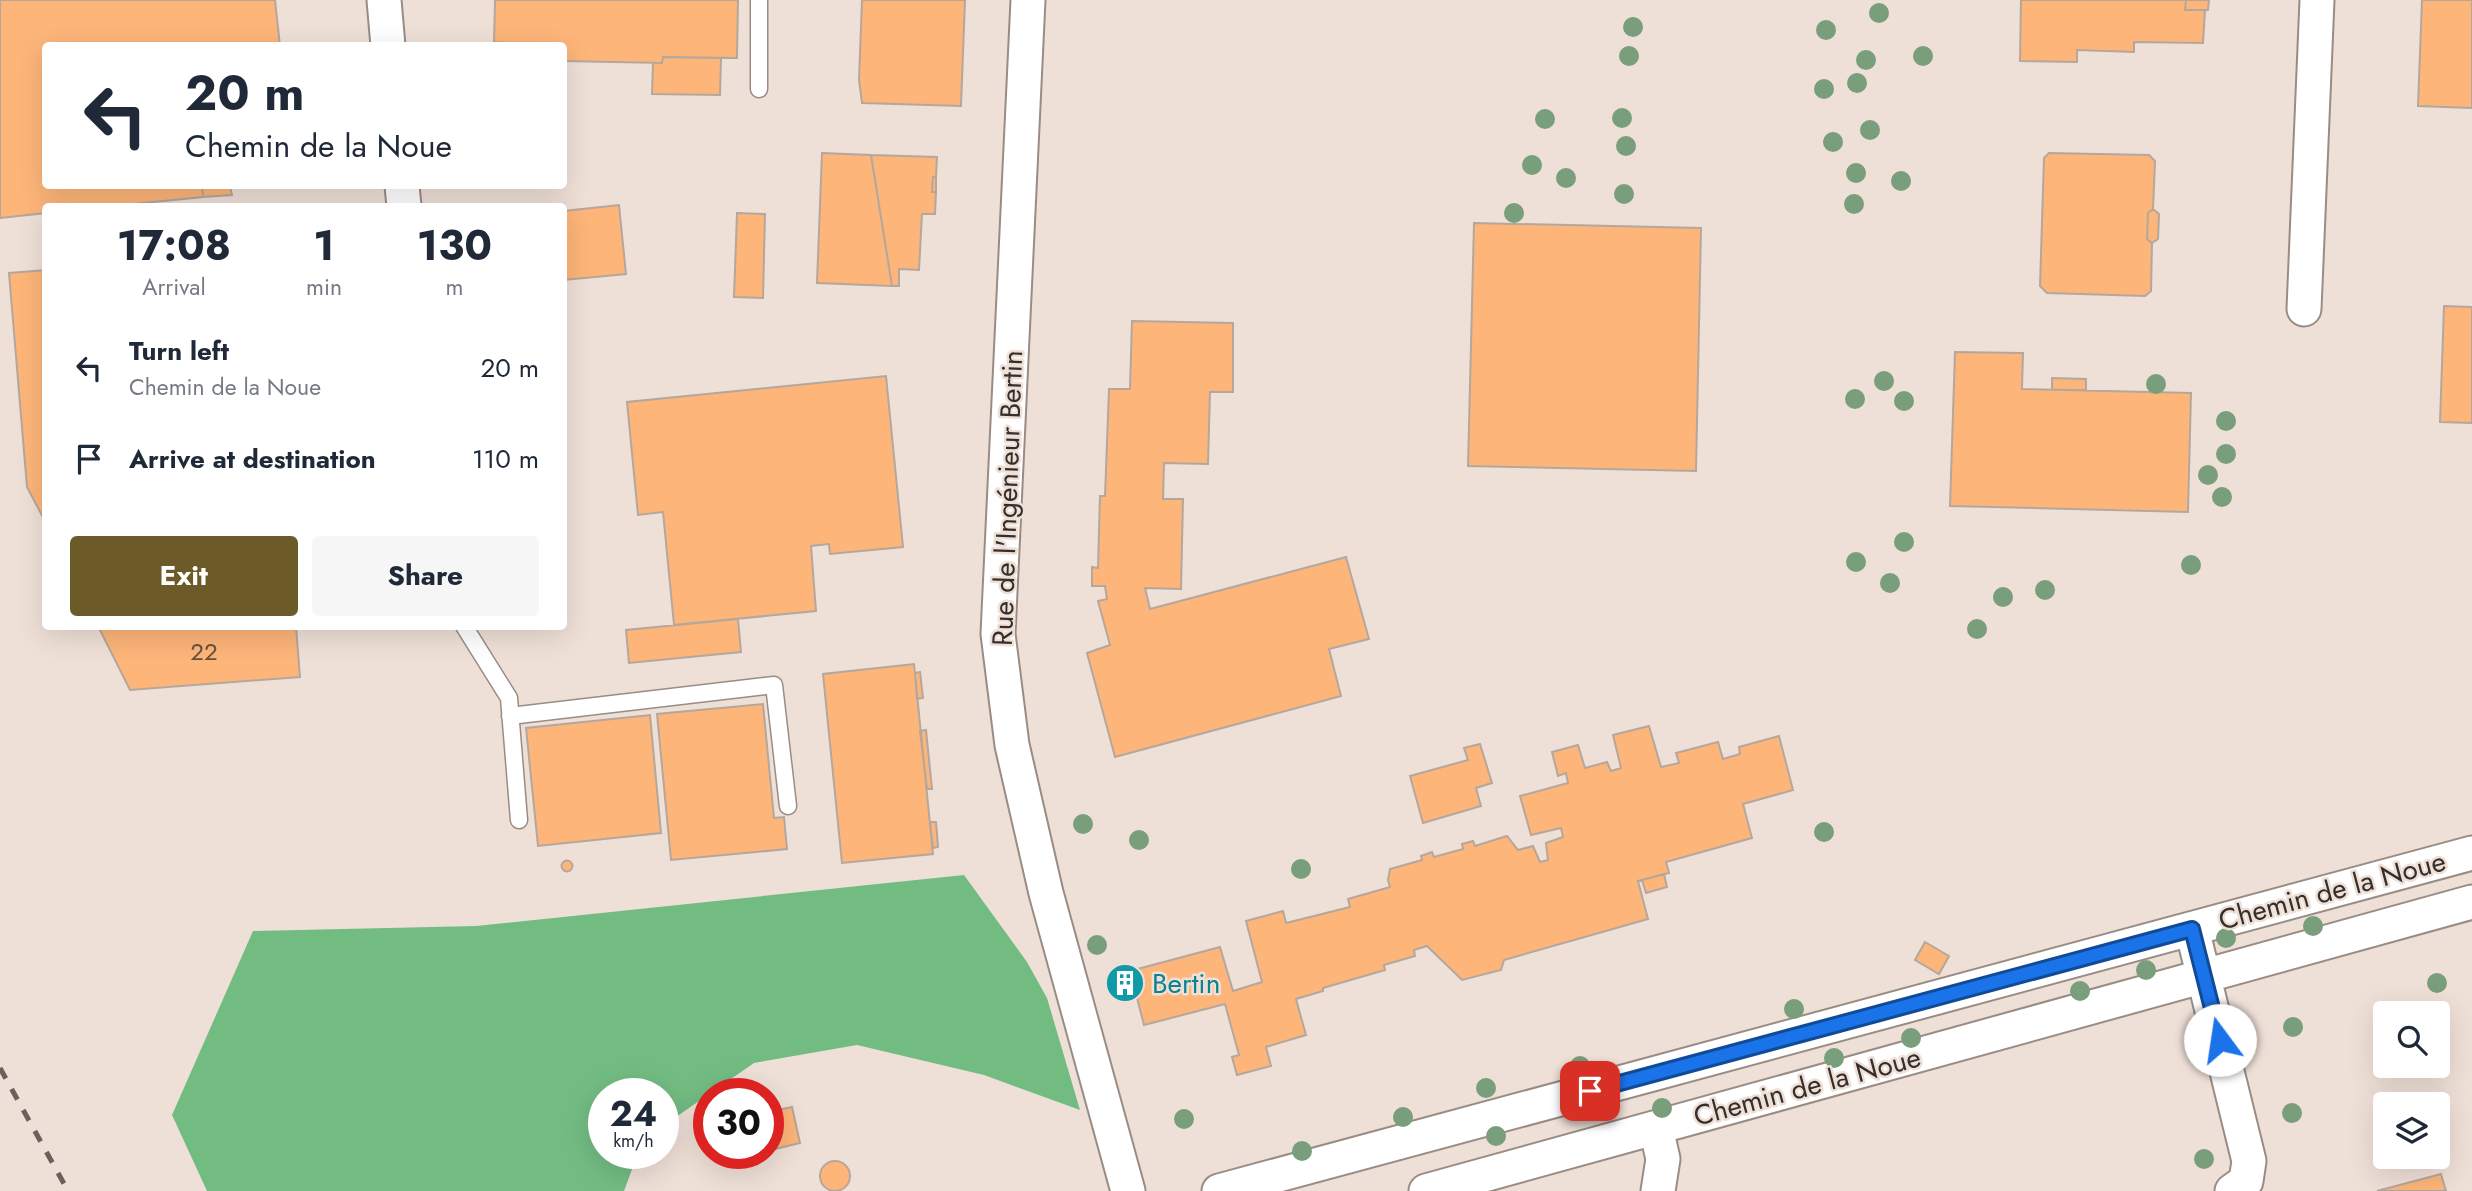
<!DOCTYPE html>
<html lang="en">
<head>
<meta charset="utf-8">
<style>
	:root { --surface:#fff; --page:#f6f6f7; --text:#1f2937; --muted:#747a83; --accent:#6c5a28 }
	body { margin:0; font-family:Jost,sans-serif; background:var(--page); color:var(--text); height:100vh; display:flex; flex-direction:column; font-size:26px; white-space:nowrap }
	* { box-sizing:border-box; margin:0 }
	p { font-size:23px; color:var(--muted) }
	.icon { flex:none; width:38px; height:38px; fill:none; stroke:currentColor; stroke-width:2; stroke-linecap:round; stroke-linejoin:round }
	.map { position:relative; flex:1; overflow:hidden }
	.side { position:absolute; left:42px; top:203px; width:525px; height:427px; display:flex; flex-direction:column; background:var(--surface); border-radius:7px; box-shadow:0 7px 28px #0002 }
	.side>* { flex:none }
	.hud { position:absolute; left:42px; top:42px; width:525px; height:147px; border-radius:7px; box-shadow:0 7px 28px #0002; background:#fff; color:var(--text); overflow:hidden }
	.controls { position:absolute; left:2373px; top:1001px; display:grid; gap:14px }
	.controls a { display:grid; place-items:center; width:77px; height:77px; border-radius:7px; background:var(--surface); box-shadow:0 7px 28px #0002; font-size:35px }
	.speed { position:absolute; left:588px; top:1078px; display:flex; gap:14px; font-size:35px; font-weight:700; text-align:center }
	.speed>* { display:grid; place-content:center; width:91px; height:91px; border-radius:50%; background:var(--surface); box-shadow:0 7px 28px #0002; line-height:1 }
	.speed small { font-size:18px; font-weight:400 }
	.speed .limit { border:10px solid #d22; background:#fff; color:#111 }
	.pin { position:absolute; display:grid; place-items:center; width:60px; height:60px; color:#fff; margin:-30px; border-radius:14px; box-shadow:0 4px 10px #0006 }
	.me { position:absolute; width:77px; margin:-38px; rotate:346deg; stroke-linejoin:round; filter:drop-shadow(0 0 5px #0008) }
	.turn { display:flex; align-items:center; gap:24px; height:147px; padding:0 28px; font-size:32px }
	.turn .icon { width:91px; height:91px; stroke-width:2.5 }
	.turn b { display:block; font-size:49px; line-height:60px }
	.eta { display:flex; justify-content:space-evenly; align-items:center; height:119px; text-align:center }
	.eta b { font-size:42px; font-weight:700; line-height:49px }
	.action { display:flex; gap:14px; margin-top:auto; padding:14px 28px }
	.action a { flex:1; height:80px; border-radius:7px; background:var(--accent); color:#fff; font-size:28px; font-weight:700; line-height:80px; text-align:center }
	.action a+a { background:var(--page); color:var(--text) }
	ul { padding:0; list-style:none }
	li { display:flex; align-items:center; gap:21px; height:91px; padding:0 28px }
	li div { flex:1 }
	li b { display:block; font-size:26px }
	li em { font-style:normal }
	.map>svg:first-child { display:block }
	.forest { fill:#72bc82 }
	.building { fill:#fdb579; stroke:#b4a79d; stroke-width:2 }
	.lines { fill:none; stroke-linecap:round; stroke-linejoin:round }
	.service-casing { stroke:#998c84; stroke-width:19 }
	.minor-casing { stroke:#998c84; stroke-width:37 }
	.service { stroke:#fff; stroke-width:16 }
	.minor { stroke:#fff; stroke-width:33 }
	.rail { stroke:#6a615c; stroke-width:5; stroke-dasharray:12 12; stroke-linecap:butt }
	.tree { fill:#789e7c }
	.route-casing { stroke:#114b97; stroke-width:18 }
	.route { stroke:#1a73e8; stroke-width:12 }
	.labels { text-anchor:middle; stroke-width:5; stroke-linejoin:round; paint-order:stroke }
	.number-label { font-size:24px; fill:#67503e }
	.street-label { font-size:28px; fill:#352f2b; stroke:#efe0d7 }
	.culture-label { font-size:28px; fill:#0d838f; stroke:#efe0d7; text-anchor:start }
</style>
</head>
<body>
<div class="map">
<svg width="2472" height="1191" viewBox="0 0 2472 1191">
	<rect width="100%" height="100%" fill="#efe0d7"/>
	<path class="forest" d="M964 875 1027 962 1047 998 1080 1110 984 1075 857 1045 754 1063 663 1126V1094H604V1153H638L624 1191H207L172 1115 253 931 476 926Z"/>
	<path class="building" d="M0 0H275L280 46H46V186H202L203 197 113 206H46V213L0 218Z
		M495 0H738L737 58 663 57 662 63 564 61V46L494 42Z
		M862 0H965L961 106 862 103 859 80Z
		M2021 0H2186L2185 10H2205L2203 43 2134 42V52L2077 50V62L2020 61Z
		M2186 0H2209L2208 10H2185Z
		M2422 0H2472V108L2418 106Z
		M663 57 721 58 720 95 652 94 653 63H662Z
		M822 153 871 155 892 286 817 283Z
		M2049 153 2149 155 2155 161 2153 209 2148 213 2147 239 2152 243 2151 291 2145 296 2047 293 2040 286 2044 158Z
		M871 155 937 157 936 177H933L932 192H936L935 214H922L919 270 899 269V286H892Z
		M933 177H936V192H932Z
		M202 186H230L232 195 203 197Z
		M619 205 626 274 564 280V211Z
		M2153 209 2159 214 2158 239 2152 243 2147 239 2148 213Z
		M737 213 765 214 763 298 734 297Z
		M1474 223 1701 228 1696 471 1468 466Z
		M46 270V523L27 487 9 273Z
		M2444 306 2472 307V423L2440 422Z
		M1132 321 1233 323V392H1210L1208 464 1164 463 1163 499H1183L1181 589 1145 588 1150 609 1346 557 1369 639 1329 649 1341 696 1115 757 1087 653 1110 645 1098 601 1107 599 1105 586H1092V567L1098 568 1100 496H1105L1109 389H1130Z
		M1955 352 2023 353 2022 389 2191 393 2188 512 1950 506Z
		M886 376 903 547 830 554 829 544 811 546 816 611 674 625 663 512 638 515 627 402Z
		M2052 378 2086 379V390H2052Z
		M738 619 741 652 629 663 626 630Z
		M98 626H296L300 677 130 690Z
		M914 664 933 854 842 863 823 674Z
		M920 672 923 698 917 699 915 673Z
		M763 704 774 818 784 817 787 849 671 860 657 714Z
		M650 715 661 833 538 846 526 728Z
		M1649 726 1661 767 1679 763 1676 753 1718 742 1723 759 1740 754 1739 747 1779 736 1793 790 1743 804 1752 838 1666 862 1669 873 1638 881 1648 919 1504 960 1501 970 1462 980 1427 946 1414 950 1415 956 1384 965 1385 970 1323 988V991L1296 999 1306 1035 1266 1047 1271 1066 1237 1075 1232 1057 1239 1055 1225 1004 1144 1025 1130 971 1220 947 1233 991 1262 982 1246 921 1283 911 1286 923 1350 907 1348 899 1390 887 1388 880 1390 869 1422 860 1421 856 1432 852 1434 857 1463 849 1462 844 1473 841 1475 846 1507 836 1518 850 1533 846 1540 862 1548 860 1546 843 1563 837 1561 828 1531 835 1520 796 1568 783 1566 773 1558 776 1552 752 1578 745 1585 768 1607 762 1611 771 1621 768 1613 735Z
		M926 730 932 789H927L920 731Z
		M1480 744 1492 783 1476 788 1481 806 1423 823 1410 776 1468 760 1464 748Z
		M930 822H936L938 847 933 848Z
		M561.5 866a5.5 5.5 0 1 1 11 0a5.5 5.5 0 1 1-11 0Z
		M1664 874 1667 887 1646 893 1642 880Z
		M1925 942 1949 956 1939 974 1915 960Z
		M1128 971 1133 991 1121 994 1116 974Z
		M792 1107 800 1143 771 1150 768 1138V1112Z
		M820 1176a15 15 0 1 1 30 0a15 15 0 1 1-30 0Z
		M2441 1174 2446 1191H2377Z"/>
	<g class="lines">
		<g class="service-casing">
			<path id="service" d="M759 89V0
				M464 626 509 698 519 820
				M510 716 774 685 788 806"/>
		</g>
		<g class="minor-casing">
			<path id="minor" d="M384 0 388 46
				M1028 0 998 634 1012 745 1046 893 1128 1191
				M402 186 404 206
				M2304 309 2317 0
				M2192 929 2249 1161 2246 1181 2232 1191
				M1656 1128 1663 1159 1658 1191
				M1219 1191 2472 853
				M1426 1191 2472 902"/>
		</g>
		<use href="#service" class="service"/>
		<use href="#minor" class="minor"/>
		<path class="rail" d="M0 1068 68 1191"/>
	</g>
	<g class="tree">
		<circle cx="1879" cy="13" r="10"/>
		<circle cx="1633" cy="27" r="10"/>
		<circle cx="1826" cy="30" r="10"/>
		<circle cx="1629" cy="56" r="10"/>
		<circle cx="1923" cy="56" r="10"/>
		<circle cx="1866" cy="60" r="10"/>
		<circle cx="1857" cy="83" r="10"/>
		<circle cx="1824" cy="89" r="10"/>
		<circle cx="1622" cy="118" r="10"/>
		<circle cx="1545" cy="119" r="10"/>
		<circle cx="1870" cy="130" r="10"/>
		<circle cx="1833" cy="142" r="10"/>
		<circle cx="1626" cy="146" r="10"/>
		<circle cx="1532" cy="165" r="10"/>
		<circle cx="1856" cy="173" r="10"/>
		<circle cx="1566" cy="178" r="10"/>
		<circle cx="1901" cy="181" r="10"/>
		<circle cx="1624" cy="194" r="10"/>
		<circle cx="1854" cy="204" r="10"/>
		<circle cx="1514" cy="213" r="10"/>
		<circle cx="1884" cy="381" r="10"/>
		<circle cx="2156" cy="384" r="10"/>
		<circle cx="1855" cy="399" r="10"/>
		<circle cx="1904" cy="401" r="10"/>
		<circle cx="2226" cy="421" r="10"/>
		<circle cx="2226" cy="454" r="10"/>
		<circle cx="2208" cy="475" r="10"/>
		<circle cx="2222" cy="497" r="10"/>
		<circle cx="1904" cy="542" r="10"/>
		<circle cx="1856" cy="562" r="10"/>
		<circle cx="2191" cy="565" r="10"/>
		<circle cx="1890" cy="583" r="10"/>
		<circle cx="2045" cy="590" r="10"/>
		<circle cx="2003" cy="597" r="10"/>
		<circle cx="1977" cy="629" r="10"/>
		<circle cx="1083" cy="824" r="10"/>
		<circle cx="1824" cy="832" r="10"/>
		<circle cx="1139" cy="840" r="10"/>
		<circle cx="1301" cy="869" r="10"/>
		<circle cx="2313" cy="926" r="10"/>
		<circle cx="2226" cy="938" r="10"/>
		<circle cx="1097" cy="945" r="10"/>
		<circle cx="2146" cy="970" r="10"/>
		<circle cx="2437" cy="983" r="10"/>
		<circle cx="2080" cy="991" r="10"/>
		<circle cx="1794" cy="1009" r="10"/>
		<circle cx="2293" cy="1027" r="10"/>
		<circle cx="1911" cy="1038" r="10"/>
		<circle cx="1834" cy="1058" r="10"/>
		<circle cx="1580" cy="1066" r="10"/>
		<circle cx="1486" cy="1088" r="10"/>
		<circle cx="1662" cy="1108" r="10"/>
		<circle cx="2292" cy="1113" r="10"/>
		<circle cx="1403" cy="1117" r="10"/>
		<circle cx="1184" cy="1119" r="10"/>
		<circle cx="1496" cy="1136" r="10"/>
		<circle cx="1302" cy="1151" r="10"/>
		<circle cx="2204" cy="1159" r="10"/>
	</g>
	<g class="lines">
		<g class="route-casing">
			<path id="route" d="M1590 1091 2192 929 2220 1040"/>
		</g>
		<use href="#route" class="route"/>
	</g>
	<defs>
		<g id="building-disc" transform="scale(2.0125)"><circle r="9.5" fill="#0f9aa8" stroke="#efe0d7"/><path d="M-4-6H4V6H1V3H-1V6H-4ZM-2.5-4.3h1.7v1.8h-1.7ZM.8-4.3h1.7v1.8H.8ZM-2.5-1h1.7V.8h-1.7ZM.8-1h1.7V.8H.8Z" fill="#fff"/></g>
	</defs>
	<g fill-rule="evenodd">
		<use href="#building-disc" x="1125" y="983"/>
	</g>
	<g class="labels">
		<g class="number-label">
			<text x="204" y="660">22</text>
		</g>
		<g class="street-label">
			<text transform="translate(1007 498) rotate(-88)" y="10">Rue de l'Ingénieur Bertin</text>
			<text transform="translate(2332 890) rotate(-15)" y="10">Chemin de la Noue</text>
			<text transform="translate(1807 1086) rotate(-15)" y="10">Chemin de la Noue</text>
		</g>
		<g class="culture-label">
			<text x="1152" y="993">Bertin</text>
		</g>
	</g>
</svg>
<div class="controls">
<a><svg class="icon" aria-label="search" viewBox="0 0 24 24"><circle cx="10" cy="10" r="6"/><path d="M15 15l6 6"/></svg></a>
<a><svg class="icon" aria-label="layers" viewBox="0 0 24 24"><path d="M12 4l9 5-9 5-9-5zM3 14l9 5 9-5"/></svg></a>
</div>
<div class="speed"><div>24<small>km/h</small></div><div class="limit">30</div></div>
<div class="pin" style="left:1590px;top:1091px;background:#d93025"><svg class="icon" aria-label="arrive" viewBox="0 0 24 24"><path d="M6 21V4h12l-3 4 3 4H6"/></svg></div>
<svg class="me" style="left:2220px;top:1040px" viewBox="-20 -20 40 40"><circle r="19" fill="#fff"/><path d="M0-13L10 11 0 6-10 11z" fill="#1a73e8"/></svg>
<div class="hud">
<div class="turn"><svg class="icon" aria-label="left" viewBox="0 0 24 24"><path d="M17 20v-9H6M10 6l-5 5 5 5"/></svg><div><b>20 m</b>Chemin de la Noue</div></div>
</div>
<section class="side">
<div class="eta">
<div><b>17:08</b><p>Arrival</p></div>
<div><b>1</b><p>min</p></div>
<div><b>130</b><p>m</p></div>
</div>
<ul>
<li><svg class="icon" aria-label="left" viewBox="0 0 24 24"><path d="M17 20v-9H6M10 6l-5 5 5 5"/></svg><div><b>Turn left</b><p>Chemin de la Noue</p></div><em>20 m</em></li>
<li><svg class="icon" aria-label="arrive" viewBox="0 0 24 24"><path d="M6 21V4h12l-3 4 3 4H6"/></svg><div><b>Arrive at destination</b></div><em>110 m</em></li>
</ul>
<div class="action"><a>Exit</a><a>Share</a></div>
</section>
</div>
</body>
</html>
